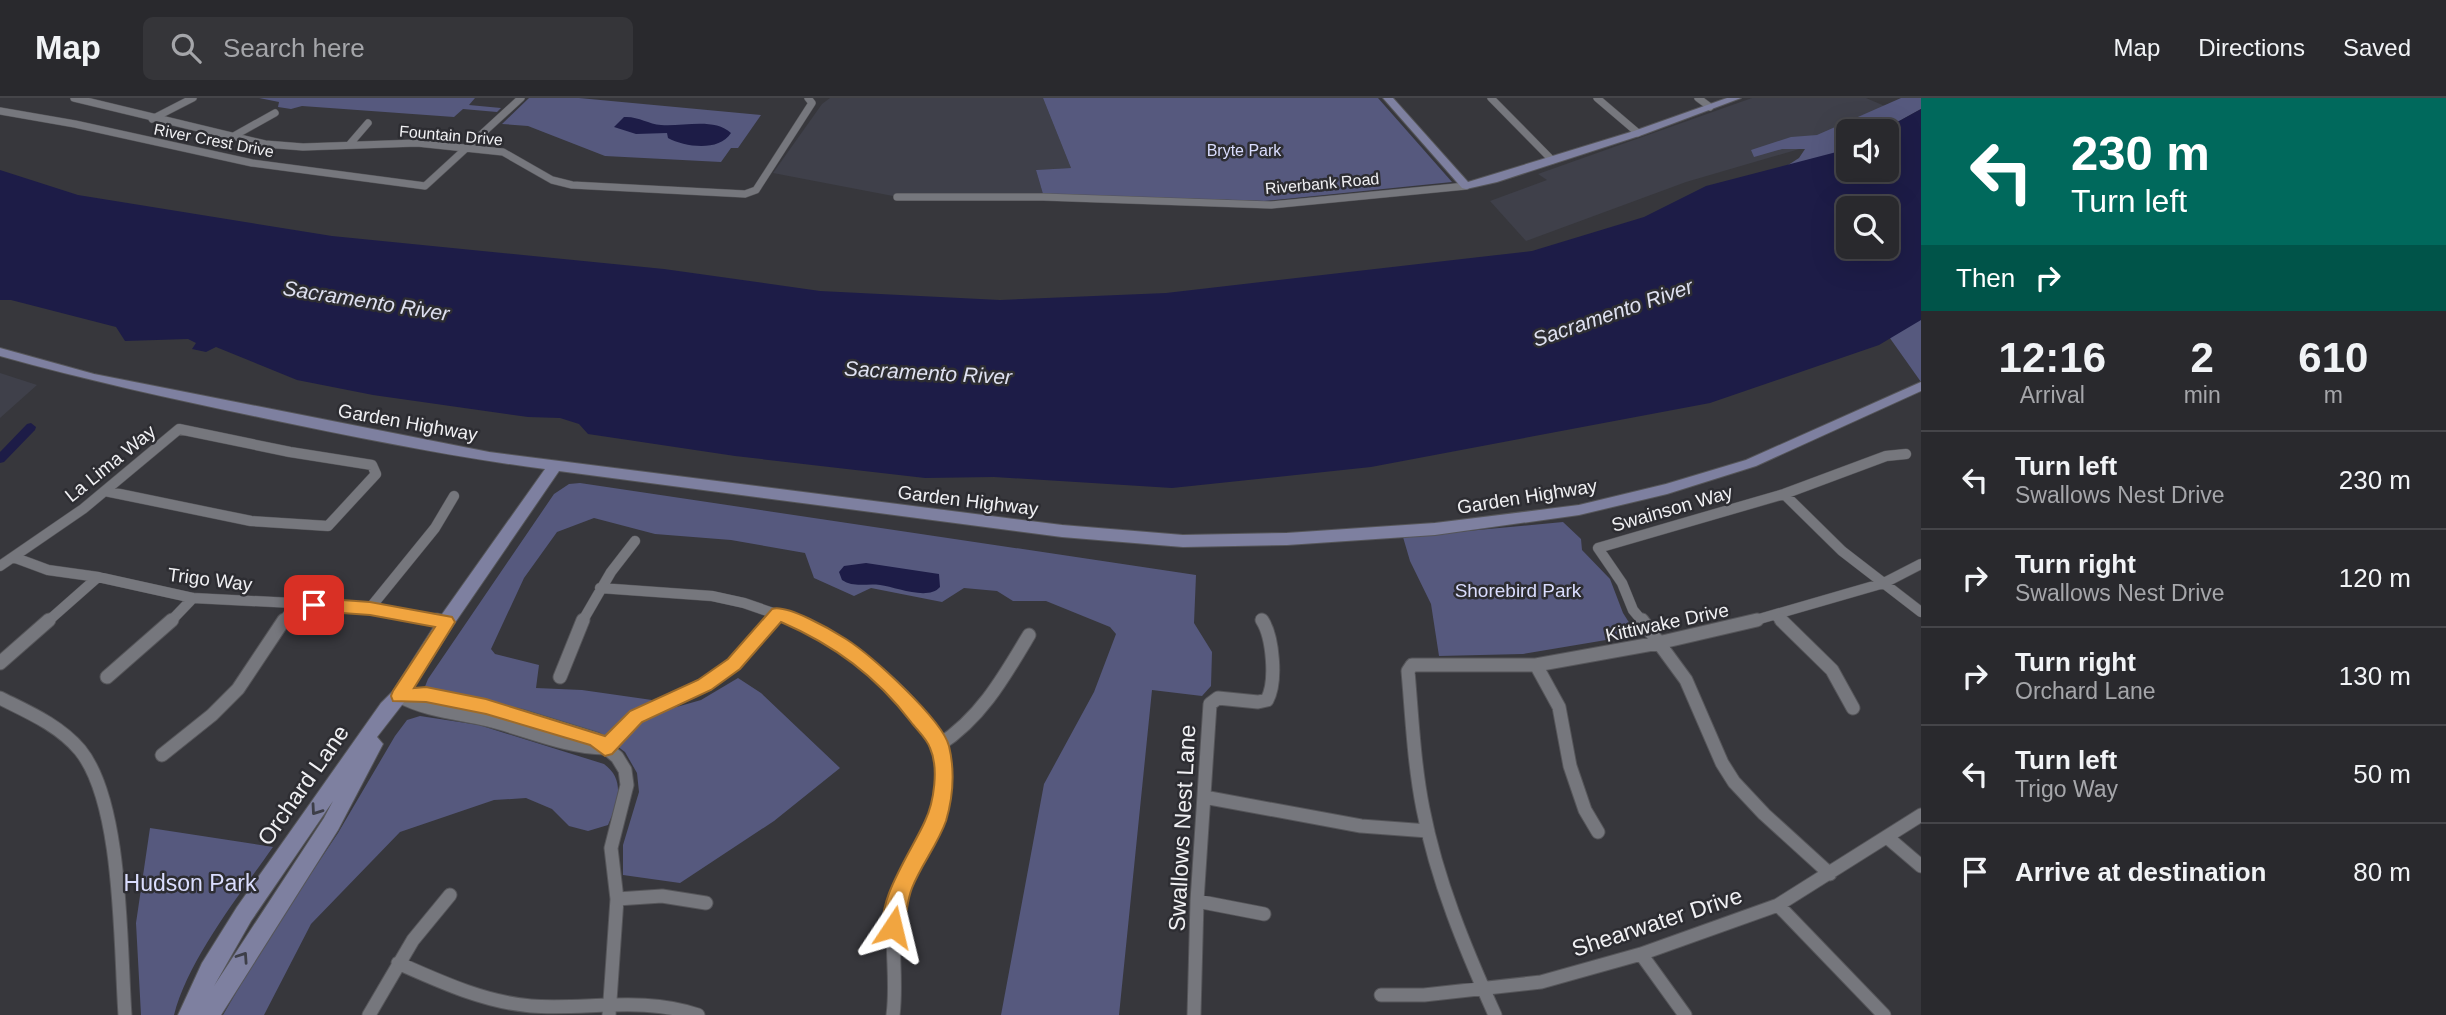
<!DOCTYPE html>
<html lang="en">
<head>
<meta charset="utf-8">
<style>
	:root { --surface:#29292d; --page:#353539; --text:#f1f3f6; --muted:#a5a6aa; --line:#454549 }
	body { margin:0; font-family:Arial,sans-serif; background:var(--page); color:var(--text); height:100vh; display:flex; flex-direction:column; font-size:26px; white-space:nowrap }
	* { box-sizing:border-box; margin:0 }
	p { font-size:23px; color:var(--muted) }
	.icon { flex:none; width:38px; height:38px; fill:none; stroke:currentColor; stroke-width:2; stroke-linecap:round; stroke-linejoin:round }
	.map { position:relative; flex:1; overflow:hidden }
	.drawer { display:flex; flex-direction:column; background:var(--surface); width:525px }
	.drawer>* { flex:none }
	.banner { background:#00695c; color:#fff; overflow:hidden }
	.tools { position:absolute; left:1836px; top:21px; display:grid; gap:14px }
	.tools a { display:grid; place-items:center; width:63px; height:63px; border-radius:10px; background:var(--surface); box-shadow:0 7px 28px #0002,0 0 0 2px var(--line); font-size:35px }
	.pin { position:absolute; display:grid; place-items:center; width:60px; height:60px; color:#fff; margin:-30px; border-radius:14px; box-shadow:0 4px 10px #0006 }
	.me { position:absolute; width:77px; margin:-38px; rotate:10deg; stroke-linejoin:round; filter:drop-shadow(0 0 5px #0008) }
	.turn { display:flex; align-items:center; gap:24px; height:147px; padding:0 35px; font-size:32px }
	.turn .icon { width:91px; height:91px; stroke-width:2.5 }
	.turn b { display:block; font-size:49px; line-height:60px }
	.then { display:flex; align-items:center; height:66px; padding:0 35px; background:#0003; gap:14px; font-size:26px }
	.eta { display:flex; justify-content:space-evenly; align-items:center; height:119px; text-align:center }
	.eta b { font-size:42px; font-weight:700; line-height:49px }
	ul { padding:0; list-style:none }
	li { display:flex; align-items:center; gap:21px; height:98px; padding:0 35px; border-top:2px solid var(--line) }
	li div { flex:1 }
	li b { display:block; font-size:26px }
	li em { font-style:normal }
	header { display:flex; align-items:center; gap:42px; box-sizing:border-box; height:98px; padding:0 35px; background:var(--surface); border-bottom:2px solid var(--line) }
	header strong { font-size:33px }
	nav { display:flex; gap:38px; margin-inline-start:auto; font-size:24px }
	.search { width:490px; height:63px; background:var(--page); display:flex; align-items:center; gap:18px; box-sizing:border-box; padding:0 24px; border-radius:10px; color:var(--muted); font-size:26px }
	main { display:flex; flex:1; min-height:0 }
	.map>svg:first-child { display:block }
	.built { fill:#3f404a }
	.green { fill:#56597e }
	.water { fill:#1d1c47; fill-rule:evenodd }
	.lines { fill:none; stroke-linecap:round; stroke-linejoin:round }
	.canal { fill:#1d1c47; fill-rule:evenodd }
	.street-far2-casing { stroke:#555559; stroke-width:8 }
	.street-far1-casing { stroke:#555559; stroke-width:11 }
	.street-casing { stroke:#555559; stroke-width:15 }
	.secondary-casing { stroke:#555559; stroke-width:2 }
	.street-far2 { stroke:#76777d; stroke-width:7 }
	.street-far1 { stroke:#76777d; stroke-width:10 }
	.street { stroke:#76777d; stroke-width:13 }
	.secondary { fill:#7e80a0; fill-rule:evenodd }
	.oneway { stroke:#3d3e48 }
	.route { fill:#f1a540; stroke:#9d6b2a; stroke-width:2 }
	.labels { text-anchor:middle; stroke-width:5; stroke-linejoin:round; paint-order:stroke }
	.far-street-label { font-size:16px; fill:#f0f0f3; stroke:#2d2d32 }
	.far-park-label { font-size:16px; fill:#daddfe; stroke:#2d2d32 }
	.street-label { font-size:19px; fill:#f0f0f3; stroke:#2d2d32 }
	.park-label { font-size:19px; fill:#daddfe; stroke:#2d2d32 }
	.water-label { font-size:21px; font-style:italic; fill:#dfe1f1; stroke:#2d2d32 }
	.near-street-label { font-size:23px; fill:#f0f0f3; stroke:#2d2d32 }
	.near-park-label { font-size:23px; fill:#daddfe; stroke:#2d2d32 }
</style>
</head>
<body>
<header>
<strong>Map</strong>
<div class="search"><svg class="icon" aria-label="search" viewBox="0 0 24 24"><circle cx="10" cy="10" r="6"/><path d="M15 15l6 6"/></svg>Search here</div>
<nav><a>Map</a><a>Directions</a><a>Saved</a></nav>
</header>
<main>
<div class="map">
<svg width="1921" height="917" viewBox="0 0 1921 917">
	<rect width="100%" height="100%" fill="#37373c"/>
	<path class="built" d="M830 0H1043L1071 70 1036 72 1043 96 893 98 773 75 822 6Z
		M1752 0H1866L1887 9 1830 42 1686 84 1526 143 1490 103 1547 82 1538 76Z
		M0 275 37 287 0 320Z"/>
	<path class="green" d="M259 0H475L469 7 501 10 497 14 463 11 454 19 302 8 291 11 278 9 279 4Z
		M529 0H579L761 17 738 50H731L721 64 605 58 528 28 502 26Z
		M1043 0H1378L1452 84 1264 103 1043 96 1036 72 1071 70Z
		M1901 0H1921V11L1881 33H1848V51L1794 76 1785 69 1799 60 1805 51H1782L1754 59 1751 52 1791 39 1817 37Z
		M1921 218V284L1887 236Z
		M580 385 1196 477 1194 525 1212 554 1211 588 1202 598 1152 592 1119 917H1001L1044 686 1094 594 1116 536 1110 529 1046 503H1013L997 493 964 490 942 504 871 490 854 498 814 480 805 455 731 442 655 436 594 420 557 434 524 480 491 551 495 556 539 567 536 590 582 592 652 602 659 614 701 602 738 580 761 595 840 670 774 723 680 785 623 777V747L639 694 637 675 625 654 601 636 424 591 428 581 554 396 569 386Z
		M1563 424 1581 441 1582 452 1610 481 1623 515 1635 534 1630 538 1523 556 1439 558 1431 506 1410 463 1403 439Z
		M420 618 479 627 604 666C626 682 618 705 608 727L588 733 569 728 552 711 526 700 494 702 400 734 311 826 264 917H223L266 843 338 735 395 638 407 622Z
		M150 730 273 749C240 796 188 862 174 917H141L136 825Z"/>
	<path class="water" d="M1921 11V222L1879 247 1710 305 1371 369 1172 390 994 379 925 380 735 358 588 336 579 326 560 320 528 319 373 297 297 282 216 249 206 254 192 251 196 245 188 241 125 243 116 229 11 202H0V72L78 97 332 138 664 171 820 193 1000 202 1166 195 1532 153 1644 119 1706 88 1848 51V72H1886V33H1881ZM1848 110H1886V149H1848Z
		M624 19C638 18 648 26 661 27 682 29 714 19 731 35 719 54 685 49 668 40L667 35 636 36 614 29Z
		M866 465 939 476 940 489C928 503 896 489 880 487 867 485 854 490 842 482L839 474 844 468Z"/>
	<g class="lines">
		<path class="canal" d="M31 325 36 329 35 332 4 364 0 365V354L27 326Z"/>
		<g class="street-far2-casing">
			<path id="street-far2" d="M74 0 265 46 303 49 417 45 503 54 552 82 572 87 745 96 756 92 812 5 808 0
				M1491 0 1552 62
				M1597 0 1638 35
				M1698 0 1710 9
				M0 13 75 26 252 65 425 88 521 0
				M152 21 193 0
				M232 39 275 15
				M349 47 368 25
				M897 99H1043L1271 107 1466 88"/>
		</g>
		<g class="street-far1-casing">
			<path id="street-far1" d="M1784 396 1842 453 1921 514
				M13 459 48 472 98 479 193 500 352 508 446 524
				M0 468 83 411 179 331 290 354 372 367 376 376 328 428 251 423 105 393
				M600 490 712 498 744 505 799 524
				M370 510 435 430 454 398
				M1776 518 1784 524
				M1261 521 1263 524
				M47 524 98 479
				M170 524 193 500
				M283 524 295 506
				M582 524 611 474 635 443
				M771 524 778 516
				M1643 524 1633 512 1622 485 1598 450 1784 396 1886 358 1906 356
				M1749 524 1884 485 1921 466"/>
		</g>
		<g class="street-casing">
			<path id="street" d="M437 522 446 524
				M794 522C844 543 925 602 940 656 946 674 943 696 938 714 930 747 903 772 896 805 889 842 898 880 893 917
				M1642 522 1686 582 1722 665 1734 684 1764 716 1830 776
				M1781 522 1832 572 1853 610
				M0 565 49 522
				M1536 567 1559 609 1570 668 1585 712 1598 734
				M107 579 172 522
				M560 579 583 522
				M399 598 426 597 521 618 596 641 617 659 625 672 627 687 611 750 617 801 609 917
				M399 598C427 613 458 615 488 622 528 632 564 649 605 650L636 619 704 587 734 566 772 522
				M0 600C28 614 59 627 80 652 123 705 120 848 125 917
				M939 647C981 620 1004 579 1029 537
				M162 657 212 617 238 591 284 522
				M1204 699 1361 728 1428 733
				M1887 739 1921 768
				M617 801 662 798 706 805
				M1197 803 1264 816
				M1778 807 1884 917
				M1641 856 1685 917
				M398 865C441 884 484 904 531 908 588 912 643 898 698 917
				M1381 897H1424L1541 884 1641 856 1778 807 1921 717
				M369 917 413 842 450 797
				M1194 917 1197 803 1210 606 1218 600 1258 604 1267 602C1277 584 1273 539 1262 522
				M1495 917C1465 850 1437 783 1423 711 1414 666 1412 619 1408 573L1412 567H1536L1658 545 1757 522"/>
		</g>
		<g class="secondary-casing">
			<path id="secondary" d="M1383 0H1393L1468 84 1634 33 1727 0H1741L1642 37 1497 84 1466 91 1462 90Z
				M0 250 94 276 489 354 1062 427 1183 437 1287 435 1435 425 1579 407 1666 386 1746 362 1921 284V293L1756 368 1667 396 1579 417 1435 437 1287 447 1183 449 1062 439 559 373 452 529 405 603 377 639 383 646 338 732 221 917H178L202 865 237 809 381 605 393 593 440 519 545 371C452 359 360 340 268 321 178 302 89 283 0 258ZM333 703 324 720 214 888 251 823Z"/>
		</g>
		<use href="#street-far2" class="street-far2"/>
		<use href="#street-far1" class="street-far1"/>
		<use href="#street" class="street"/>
		<use href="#secondary" class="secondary"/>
	</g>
	<defs><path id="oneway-chevron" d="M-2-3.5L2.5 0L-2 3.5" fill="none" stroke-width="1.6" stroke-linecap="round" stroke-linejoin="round" transform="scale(1.75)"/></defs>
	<g class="oneway">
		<use href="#oneway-chevron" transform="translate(316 712) rotate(125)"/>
		<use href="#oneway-chevron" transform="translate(243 859) rotate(-56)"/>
	</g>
	<path class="route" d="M314 500 370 504 452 519 455 524 452 529 414 590 426 589 486 601 605 638 630 613 698 582 728 561 772 511C787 506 832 532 846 541 871 557 942 621 949 648 955 673 953 699 946 723 938 746 921 767 912 790 906 805 907 822 900 837L893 840 885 837C873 806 913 751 925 723 934 704 939 670 930 650 927 641 917 632 911 624 876 578 834 547 781 524L740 571 711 592 642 624 612 656 605 658 590 647 486 616 426 604 393 603 391 598 393 593 435 529 370 517 314 513 308 511 306 507 308 502Z"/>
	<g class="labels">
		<g class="far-street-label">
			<text transform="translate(451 37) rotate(5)" y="6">Fountain Drive</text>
			<text transform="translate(214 42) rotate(11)" y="6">River Crest Drive</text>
			<text transform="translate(1322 85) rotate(-5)" y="6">Riverbank Road</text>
		</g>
		<g class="far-park-label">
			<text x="1244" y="58">Bryte Park</text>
		</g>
		<g class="street-label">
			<text transform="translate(408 324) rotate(10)" y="7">Garden Highway</text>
			<text transform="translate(110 365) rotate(-39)" y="7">La Lima Way</text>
			<text transform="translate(1527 398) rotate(-9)" y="7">Garden Highway</text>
			<text transform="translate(968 402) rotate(7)" y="7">Garden Highway</text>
			<text transform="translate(1672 410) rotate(-16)" y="7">Swainson Way</text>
			<text transform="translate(210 481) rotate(7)" y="7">Trigo Way</text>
			<text transform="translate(1667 524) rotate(-12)" y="7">Kittiwake Drive</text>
		</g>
		<g class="park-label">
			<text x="1518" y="499">Shorebird Park</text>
		</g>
		<g class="water-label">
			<text transform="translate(366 203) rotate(9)" y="7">Sacramento River</text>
			<text transform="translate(1613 215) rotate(-19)" y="7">Sacramento River</text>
			<text transform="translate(928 275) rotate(3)" y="7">Sacramento River</text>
		</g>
		<g class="near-street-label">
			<text transform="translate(303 687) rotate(-55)" y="8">Orchard Lane</text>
			<text transform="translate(1182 730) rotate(-87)" y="8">Swallows Nest Lane</text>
			<text transform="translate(1657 824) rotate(-18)" y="8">Shearwater Drive</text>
		</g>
		<g class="near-park-label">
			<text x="190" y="793">Hudson Park</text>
		</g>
	</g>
</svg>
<div class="tools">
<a><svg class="icon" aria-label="sound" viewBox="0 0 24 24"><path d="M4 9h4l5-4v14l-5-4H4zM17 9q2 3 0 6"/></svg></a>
<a><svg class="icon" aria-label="search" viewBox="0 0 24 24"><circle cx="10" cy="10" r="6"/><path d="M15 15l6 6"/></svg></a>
</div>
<div class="pin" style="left:314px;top:507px;background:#d93025"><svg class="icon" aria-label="arrive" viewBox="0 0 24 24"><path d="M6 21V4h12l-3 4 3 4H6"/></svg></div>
<svg class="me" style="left:893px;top:829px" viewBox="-20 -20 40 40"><path d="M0-17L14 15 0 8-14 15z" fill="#f1a540" stroke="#fff" stroke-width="4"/></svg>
</div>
<section class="drawer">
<div class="banner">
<div class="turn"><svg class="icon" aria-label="left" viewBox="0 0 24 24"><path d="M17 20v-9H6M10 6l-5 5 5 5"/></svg><div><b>230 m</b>Turn left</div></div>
<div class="then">Then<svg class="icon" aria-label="right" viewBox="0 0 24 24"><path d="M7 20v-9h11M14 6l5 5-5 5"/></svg></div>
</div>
<div class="eta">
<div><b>12:16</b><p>Arrival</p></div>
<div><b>2</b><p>min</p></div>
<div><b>610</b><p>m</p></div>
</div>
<ul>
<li><svg class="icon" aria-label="left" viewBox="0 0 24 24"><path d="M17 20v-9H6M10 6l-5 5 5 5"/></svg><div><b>Turn left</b><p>Swallows Nest Drive</p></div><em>230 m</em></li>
<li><svg class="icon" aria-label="right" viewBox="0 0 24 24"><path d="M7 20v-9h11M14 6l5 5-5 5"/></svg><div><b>Turn right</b><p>Swallows Nest Drive</p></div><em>120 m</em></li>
<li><svg class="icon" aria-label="right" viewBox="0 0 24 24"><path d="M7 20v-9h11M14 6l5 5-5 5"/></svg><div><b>Turn right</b><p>Orchard Lane</p></div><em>130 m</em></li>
<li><svg class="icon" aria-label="left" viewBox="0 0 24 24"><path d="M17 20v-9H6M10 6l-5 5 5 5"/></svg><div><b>Turn left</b><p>Trigo Way</p></div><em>50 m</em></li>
<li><svg class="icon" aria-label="arrive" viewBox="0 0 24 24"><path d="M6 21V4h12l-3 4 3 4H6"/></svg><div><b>Arrive at destination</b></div><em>80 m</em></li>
</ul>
</section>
</main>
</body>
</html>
